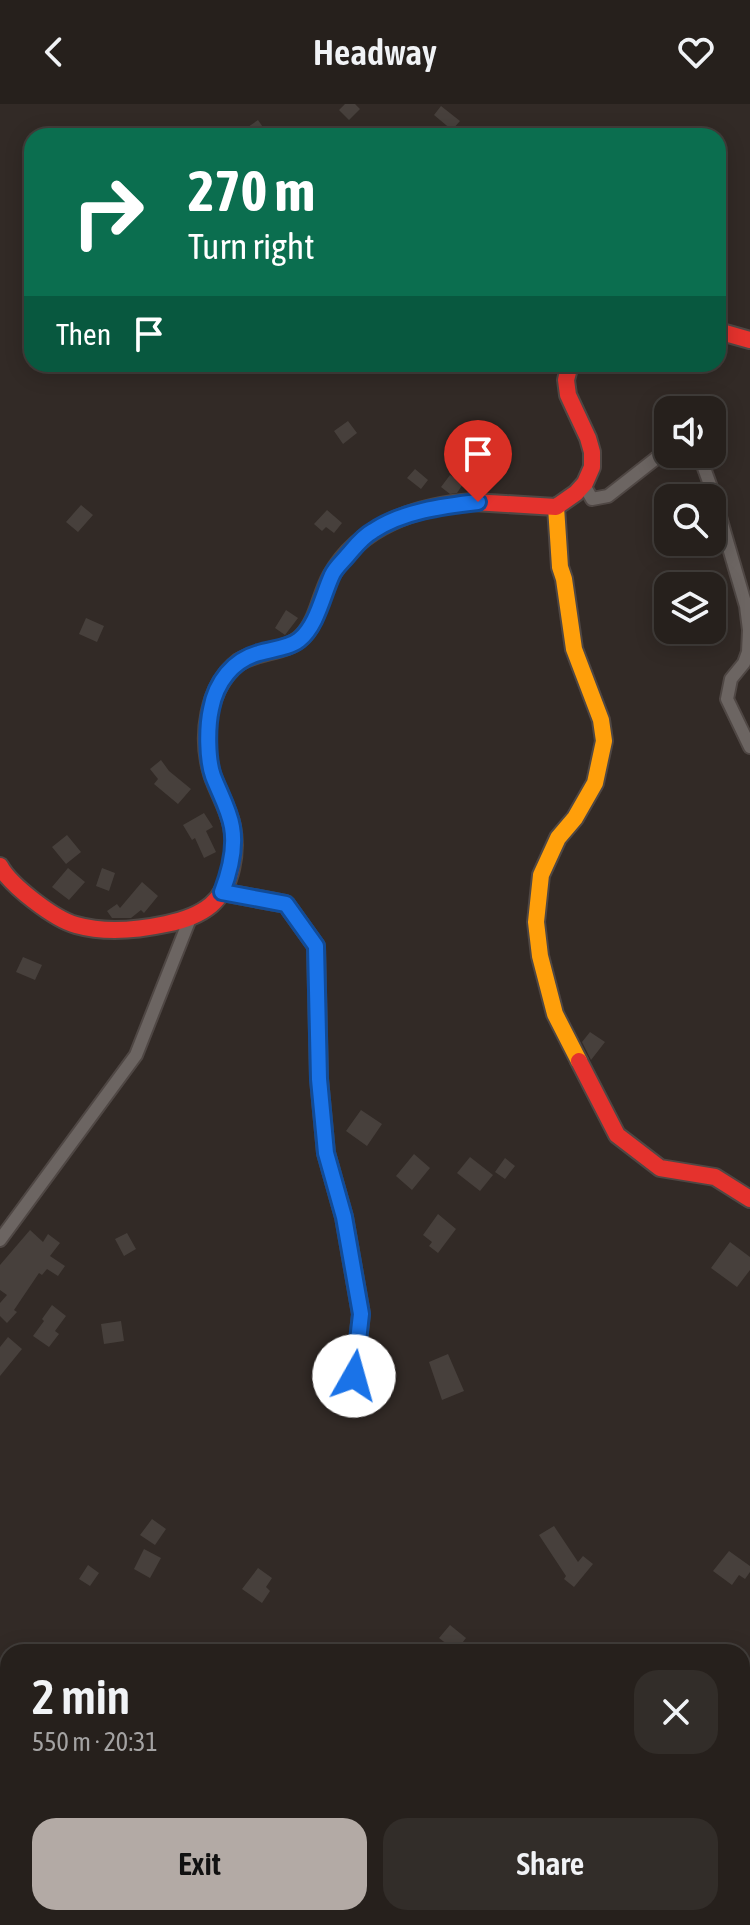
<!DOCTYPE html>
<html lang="en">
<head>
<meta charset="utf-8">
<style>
	:root { --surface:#26201c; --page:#322d29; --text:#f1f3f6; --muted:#a4a3a3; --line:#423e3b; --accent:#b3aaa5 }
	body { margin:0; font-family:"Asap Condensed",sans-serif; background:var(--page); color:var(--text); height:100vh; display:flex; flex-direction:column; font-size:30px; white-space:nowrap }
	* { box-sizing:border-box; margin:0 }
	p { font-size:26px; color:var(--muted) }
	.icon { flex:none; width:44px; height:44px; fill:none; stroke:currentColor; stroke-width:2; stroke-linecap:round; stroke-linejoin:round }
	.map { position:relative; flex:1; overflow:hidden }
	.panel { position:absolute; left:0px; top:1540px; width:750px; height:282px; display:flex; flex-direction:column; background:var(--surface); border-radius:24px 24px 0 0; box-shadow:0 4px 20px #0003,0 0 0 2px var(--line) }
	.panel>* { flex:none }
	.hud { position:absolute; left:24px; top:24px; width:702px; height:244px; border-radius:24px; box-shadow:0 4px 20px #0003,0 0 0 2px var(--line); background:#0b6e4f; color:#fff; overflow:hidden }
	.buttons { position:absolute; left:654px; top:292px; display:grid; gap:16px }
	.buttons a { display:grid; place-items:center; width:72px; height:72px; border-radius:16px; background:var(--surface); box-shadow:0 4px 20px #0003,0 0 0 2px var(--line); font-size:40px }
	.pin { position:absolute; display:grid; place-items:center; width:68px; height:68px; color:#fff; margin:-82px -34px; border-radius:50% 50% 50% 0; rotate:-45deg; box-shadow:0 0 8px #0007 }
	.pin .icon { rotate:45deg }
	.me { position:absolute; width:88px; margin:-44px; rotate:7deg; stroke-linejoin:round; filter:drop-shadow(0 0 6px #0008) }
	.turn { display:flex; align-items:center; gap:28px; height:168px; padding:0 32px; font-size:36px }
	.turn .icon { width:104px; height:104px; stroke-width:2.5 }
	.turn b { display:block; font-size:56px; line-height:68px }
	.then { display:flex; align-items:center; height:76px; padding:0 32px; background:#0003; gap:16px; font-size:30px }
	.round { display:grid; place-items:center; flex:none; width:84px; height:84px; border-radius:24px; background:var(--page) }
	.overview { display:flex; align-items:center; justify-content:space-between; height:136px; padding:0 32px }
	h1 { font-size:48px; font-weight:600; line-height:60px }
	.button { display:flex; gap:16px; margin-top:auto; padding:16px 32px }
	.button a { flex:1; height:92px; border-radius:24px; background:var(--accent); color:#111; font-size:32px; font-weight:600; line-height:92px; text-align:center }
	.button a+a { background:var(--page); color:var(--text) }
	header { display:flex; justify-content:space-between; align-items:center; height:104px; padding:0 32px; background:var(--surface); font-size:36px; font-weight:600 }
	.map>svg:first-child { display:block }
	.building { fill:#47403c }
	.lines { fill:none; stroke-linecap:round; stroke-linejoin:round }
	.street-casing { stroke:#4f4744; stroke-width:16 }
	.fast-casing { stroke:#4f4744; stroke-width:20 }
	.slow-casing { stroke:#4f4744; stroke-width:20 }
	.jam-casing { stroke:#4f4744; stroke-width:20 }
	.street { stroke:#6c6562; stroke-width:12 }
	.fast { stroke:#30b455; stroke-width:16 }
	.slow { stroke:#ff9f0a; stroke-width:16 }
	.jam { stroke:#e5322d; stroke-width:16 }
	.route-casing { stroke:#114b97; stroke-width:20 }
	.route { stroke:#1a73e8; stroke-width:14 }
</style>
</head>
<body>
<header><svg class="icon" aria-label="back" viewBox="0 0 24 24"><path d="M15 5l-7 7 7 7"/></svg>Headway<svg class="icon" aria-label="heart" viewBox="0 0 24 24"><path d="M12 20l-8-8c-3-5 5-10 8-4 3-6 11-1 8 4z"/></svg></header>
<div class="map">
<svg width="750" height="1821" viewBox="0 0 750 1821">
	<rect width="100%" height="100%" fill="#322a26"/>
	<path class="building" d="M345 0H355L360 5 349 16 339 6Z
		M441 2 460 17 452 26 434 11Z
		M258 16 269 32H235Z
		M348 317 357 329 343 340 334 327Z
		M474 321 489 332 477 348 462 338Z
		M415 365 428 376 421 385 407 374Z
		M450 371 463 380 457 389 450 390 441 383Z
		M81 401 93 411 78 428 66 418Z
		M327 406 342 419 334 429 326 423 322 427 314 420Z
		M286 506 298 514 285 531 275 524Z
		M86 514 104 522 97 538 79 530Z
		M161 656 169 667 191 685 178 700 154 680 158 675 150 665Z
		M204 709 213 723 206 727 216 748 204 754 195 734 192 736 183 721Z
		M67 731 81 748 66 760 52 743Z
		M68 764 85 778 69 796 52 783Z
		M102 764 115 769 109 787 96 782Z
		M142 778 158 792 144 809 141 806 131 814H112L107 807 117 800 120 804Z
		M23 853 42 861 35 876 16 868Z
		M590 928 605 938 591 956 582 938Z
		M361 1006 382 1020 367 1042 346 1027Z
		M414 1050 430 1064 412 1086 396 1072Z
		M470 1053 493 1071 480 1087 457 1069Z
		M505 1054 515 1062 505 1075 495 1068Z
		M438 1110 456 1125 438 1149 429 1142 432 1138 423 1131Z
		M30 1126 43 1138 48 1130 60 1139 50 1152 65 1162 58 1172 47 1165 42 1171 39 1169 14 1206 17 1208 7 1219 0 1212V1199L7 1191 0 1186V1161Z
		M127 1129 136 1145 124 1152 115 1135Z
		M730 1138 750 1153V1166L737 1183 711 1164Z
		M52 1201 66 1212 55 1227 59 1230 49 1243 33 1232 44 1217 42 1215Z
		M121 1217 124 1237 104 1240 101 1220Z
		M8 1233 22 1245 0 1272V1243Z
		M448 1250 464 1287 442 1296 429 1258Z
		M152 1415 166 1425 155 1441 140 1431Z
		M554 1422 578 1458 583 1452 593 1460 574 1483 564 1475 566 1472 539 1431Z
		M144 1445 161 1454 150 1474 134 1465Z
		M729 1447 750 1462V1468L745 1475 739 1471 732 1481 713 1467Z
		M88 1461 99 1469 90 1482 79 1475Z
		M258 1464 272 1474 266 1483 270 1487 262 1499 242 1485Z
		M450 1521 466 1534 456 1547 439 1534Z"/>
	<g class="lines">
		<g class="street-casing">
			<path id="street" d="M699 350 713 389 746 502 749 526 748 548 744 559 731 575 727 595 750 643
				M584 381 592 395 608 392 668 345
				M0 1136 136 951 191 812
				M0 1726 8 1730"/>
		</g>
		<g class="fast-casing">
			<path id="fast" d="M239 558C259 546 287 548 302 533 318 517 320 492 331 472 360 421 417 402 473 398"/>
		</g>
		<g class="slow-casing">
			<path id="slow" d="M556 403 560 463 564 475 574 545 601 616 604 637 595 679 575 714 558 734 541 771 536 818 540 852 555 910 579 957
				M222 788 286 800 316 842 319 975 326 1049 344 1113 361 1210 354 1272"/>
		</g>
		<g class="jam-casing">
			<path id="jam" d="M718 227 750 236
				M473 398 556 403 576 389 585 379 592 363V348L588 334 568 291 566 276 570 260
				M0 762C10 781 54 815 76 821 104 829 138 826 166 820 181 817 199 811 211 801 232 783 237 747 232 722 228 704 218 688 212 670 201 633 207 583 239 558
				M579 957 617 1031 660 1064 715 1073 750 1095"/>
		</g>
		<use href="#street" class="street"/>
		<use href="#fast" class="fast"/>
		<use href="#slow" class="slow"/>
		<use href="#jam" class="jam"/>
	</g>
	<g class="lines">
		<g class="route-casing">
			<path id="route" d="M354 1272 361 1210 344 1113 326 1049 319 975 316 842 286 800 222 788C230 767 236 745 232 723 229 705 219 688 213 672 207 655 207 623 211 605 216 578 233 556 259 549 272 545 289 544 299 536 317 522 323 490 332 471 335 464 342 458 347 452 355 443 362 433 373 427 403 407 443 402 478 398"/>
		</g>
		<use href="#route" class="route"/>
	</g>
</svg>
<div class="buttons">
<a><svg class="icon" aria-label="sound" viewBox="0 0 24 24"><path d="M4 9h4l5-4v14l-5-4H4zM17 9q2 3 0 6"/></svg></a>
<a><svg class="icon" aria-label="search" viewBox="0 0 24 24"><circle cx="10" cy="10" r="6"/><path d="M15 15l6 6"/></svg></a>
<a><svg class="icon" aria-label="layers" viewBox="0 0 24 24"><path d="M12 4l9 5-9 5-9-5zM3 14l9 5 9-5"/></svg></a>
</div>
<div class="pin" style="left:478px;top:398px;background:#d93025"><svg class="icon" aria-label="arrive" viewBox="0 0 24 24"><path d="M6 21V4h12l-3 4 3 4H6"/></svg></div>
<svg class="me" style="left:354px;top:1272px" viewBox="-20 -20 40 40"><circle r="19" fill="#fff"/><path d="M0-13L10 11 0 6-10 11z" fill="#1a73e8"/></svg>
<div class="hud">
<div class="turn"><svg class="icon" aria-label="right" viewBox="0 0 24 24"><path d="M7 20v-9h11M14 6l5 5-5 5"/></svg><div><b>270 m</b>Turn right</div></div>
<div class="then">Then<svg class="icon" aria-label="arrive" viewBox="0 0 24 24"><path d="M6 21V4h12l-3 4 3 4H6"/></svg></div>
</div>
<section class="panel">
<div class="overview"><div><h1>2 min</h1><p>550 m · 20:31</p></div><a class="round"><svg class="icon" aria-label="close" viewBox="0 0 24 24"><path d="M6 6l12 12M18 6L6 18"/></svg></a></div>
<div class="button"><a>Exit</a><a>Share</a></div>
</section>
</div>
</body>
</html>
